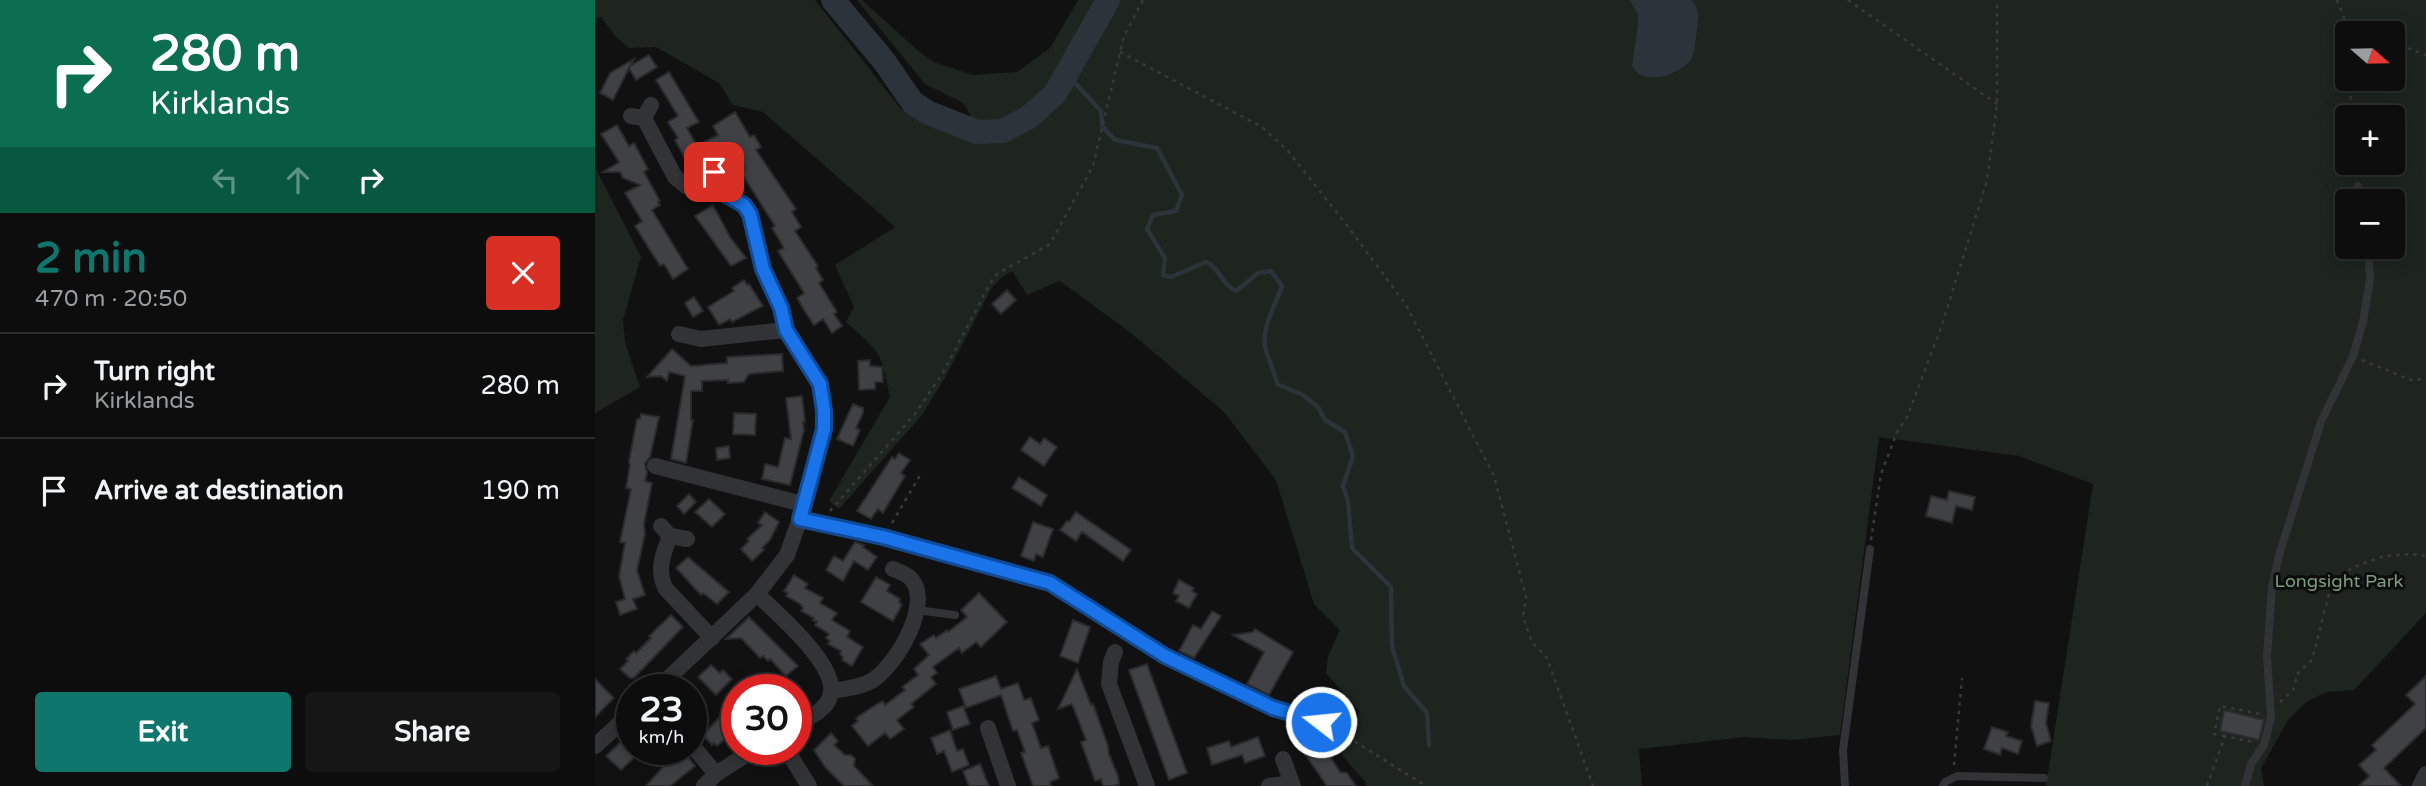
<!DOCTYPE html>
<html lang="en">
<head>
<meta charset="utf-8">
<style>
	:root { --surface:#0d0d0e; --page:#161617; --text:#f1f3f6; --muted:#9a9c9e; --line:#2d2d2e; --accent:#0f766e }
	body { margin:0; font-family:"Varela Round",sans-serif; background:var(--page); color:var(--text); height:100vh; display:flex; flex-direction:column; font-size:26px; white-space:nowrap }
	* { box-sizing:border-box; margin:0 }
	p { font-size:23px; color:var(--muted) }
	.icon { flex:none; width:38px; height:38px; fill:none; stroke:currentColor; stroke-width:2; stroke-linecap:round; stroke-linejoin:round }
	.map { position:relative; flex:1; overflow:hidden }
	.side { display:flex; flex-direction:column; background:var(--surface); width:595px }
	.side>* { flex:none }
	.top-card { background:#0b6e4f; color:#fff; overflow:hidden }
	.needle { width:46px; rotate:110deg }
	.fabs { position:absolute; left:1740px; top:21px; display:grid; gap:14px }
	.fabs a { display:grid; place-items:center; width:70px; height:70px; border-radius:7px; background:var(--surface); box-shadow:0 4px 18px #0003,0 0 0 2px var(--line); font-size:35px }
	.speed { position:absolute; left:21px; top:674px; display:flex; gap:14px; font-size:35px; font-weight:700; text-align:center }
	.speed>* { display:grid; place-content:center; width:91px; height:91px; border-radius:50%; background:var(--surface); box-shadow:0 4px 18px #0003,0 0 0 2px var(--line); line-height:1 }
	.speed small { font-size:18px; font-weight:400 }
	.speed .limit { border:10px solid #d22; background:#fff; color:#111 }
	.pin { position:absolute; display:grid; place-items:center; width:60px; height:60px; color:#fff; margin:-30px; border-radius:14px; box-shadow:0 4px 10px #0006 }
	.me { position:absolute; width:77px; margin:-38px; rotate:286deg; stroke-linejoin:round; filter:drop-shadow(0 0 5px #0008) }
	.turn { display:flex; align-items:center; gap:24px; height:147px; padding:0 35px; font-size:32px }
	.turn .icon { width:91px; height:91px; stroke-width:2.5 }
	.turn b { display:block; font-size:49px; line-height:60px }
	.lanes { display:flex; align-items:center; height:66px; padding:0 35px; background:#0003; justify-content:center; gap:35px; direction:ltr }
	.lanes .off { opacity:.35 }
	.round { display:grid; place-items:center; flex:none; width:74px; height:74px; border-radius:7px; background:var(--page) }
	.summary { display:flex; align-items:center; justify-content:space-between; height:119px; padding:0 35px }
	h1 { font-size:42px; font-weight:800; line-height:52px; color:var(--accent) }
	.action { display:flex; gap:14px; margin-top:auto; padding:14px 35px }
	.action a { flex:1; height:80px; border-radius:7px; background:var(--accent); color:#fff; font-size:28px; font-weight:800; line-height:80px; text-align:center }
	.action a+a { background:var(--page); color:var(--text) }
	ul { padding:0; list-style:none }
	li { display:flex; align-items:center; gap:21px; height:105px; padding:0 35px; border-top:2px solid var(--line) }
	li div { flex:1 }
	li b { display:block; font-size:26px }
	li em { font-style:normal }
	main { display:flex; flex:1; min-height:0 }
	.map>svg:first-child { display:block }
	.green { fill:#1d251e; fill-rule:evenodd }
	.water { fill:#2b343a }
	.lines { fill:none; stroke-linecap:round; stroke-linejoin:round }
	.stream { stroke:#2b343a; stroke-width:4.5 }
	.river { stroke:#2b343a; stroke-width:24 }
	.building { fill:#404145; stroke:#2b2b2e; stroke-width:2 }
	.path { stroke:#383a3e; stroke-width:2.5; stroke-dasharray:3.5 5; stroke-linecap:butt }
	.service { stroke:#323337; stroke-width:8 }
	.minor { stroke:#323337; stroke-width:16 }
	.route-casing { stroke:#114b97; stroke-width:18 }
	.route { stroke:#1a73e8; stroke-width:12 }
	.labels { text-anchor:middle; stroke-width:6; stroke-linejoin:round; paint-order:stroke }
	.park-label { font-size:18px; fill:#7b9d7c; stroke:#0c0c0d }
</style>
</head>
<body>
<main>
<section class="side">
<div class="top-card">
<div class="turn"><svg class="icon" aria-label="right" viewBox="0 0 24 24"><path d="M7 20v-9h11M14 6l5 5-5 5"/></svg><div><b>280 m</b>Kirklands</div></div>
<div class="lanes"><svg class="icon off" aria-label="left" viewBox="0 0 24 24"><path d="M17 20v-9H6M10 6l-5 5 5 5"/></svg><svg class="icon off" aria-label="ahead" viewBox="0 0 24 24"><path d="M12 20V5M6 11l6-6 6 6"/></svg><svg class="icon" aria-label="right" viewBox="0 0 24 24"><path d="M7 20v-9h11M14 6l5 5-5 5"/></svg></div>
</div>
<div class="summary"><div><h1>2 min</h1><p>470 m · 20:50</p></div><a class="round" style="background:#d93025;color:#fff"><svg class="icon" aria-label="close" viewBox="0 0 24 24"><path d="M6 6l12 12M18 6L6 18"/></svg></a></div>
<ul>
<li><svg class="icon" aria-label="right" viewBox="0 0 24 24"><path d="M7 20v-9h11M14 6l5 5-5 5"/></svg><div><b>Turn right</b><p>Kirklands</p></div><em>280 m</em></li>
<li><svg class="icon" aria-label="arrive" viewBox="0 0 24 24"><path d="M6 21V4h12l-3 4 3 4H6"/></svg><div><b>Arrive at destination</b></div><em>190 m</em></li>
</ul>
<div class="action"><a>Exit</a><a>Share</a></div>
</section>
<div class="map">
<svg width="1831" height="786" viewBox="0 0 1831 786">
	<rect width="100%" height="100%" fill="#111112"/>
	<path class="green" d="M0 0H220L306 109 355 134 388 136 368 103 330 84 262 0H267L322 50 339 62 378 75 422 72 455 48 483 0H1831V613L1759 690 1732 692 1711 702 1693 720 1666 768 1669 786H1451L1498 484 1424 456 1284 437 1245 735 1197 740 1150 737 1044 749 1047 786H771V783L747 755 764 711 731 673 733 656 745 630 719 604 681 480 629 412 536 333 465 281 432 295 417 271 405 279 396 289 351 376 327 415 244 509 234 501 295 397C286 351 285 352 251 322L259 307 240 265 300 227 168 112 138 105 124 83 61 47 34 48 21 37 6 17 0 19ZM1752 33H1797V79H1752ZM1752 117H1797V163H1752ZM1752 201H1797V247H1752Z
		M0 167 46 257 28 320 30 342 45 387 0 413Z"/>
	<path class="water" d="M1035 0H1097C1100 5 1103 10 1103 15 1103 23 1100 52 1097 58 1087 74 1049 88 1037 66L1043 25V15Z"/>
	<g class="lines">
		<path class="stream" d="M472 74 506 111 507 126 520 140 562 148 587 195 581 211 558 215 552 229 570 258 568 275 576 277 611 262C625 268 626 284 641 291L663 273 676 271 687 286C681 305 667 325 670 346 672 358 680 371 682 384L708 395 723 407 730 420 750 432 758 456 748 486 753 501 757 548 796 587 797 646 809 686 832 713 834 745"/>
		<path class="river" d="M238 0 289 61 318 103 334 113 382 132 408 131 434 117 460 94 513 0"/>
	</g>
	<path class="building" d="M54 55 62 67 41 80 34 68 18 100 5 93 15 73 39 59 35 66Z
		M74 72 104 122 92 128 102 146 123 135 118 126 140 112 155 137 159 135 166 147 161 150 201 209 197 212 206 227 200 231 223 266 221 268 228 280 224 283 242 312 239 314 247 326 237 333 228 319 219 325 209 310 202 298 209 293 183 251 189 248 177 228 180 226 145 171 149 168 135 144 98 164 97 161 93 164 80 140 83 138 73 122 83 116 61 80Z
		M22 125 34 146 39 143 53 169 49 172 65 201 63 202 65 205 57 210 93 269 78 279 69 264 65 266 40 226 47 221 30 193 45 185 28 178 25 172H8L24 162 6 134Z
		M118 205 135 237 151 258 136 266 100 216Z
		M149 280 152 285 154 284 168 306 137 322 135 319 124 325 113 307 139 291 137 288Z
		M412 290 421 300 406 314 397 304Z
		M99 297 108 311 98 317 90 303Z
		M77 349 96 366 132 363V357L187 354 188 371 154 374 149 382 133 383V380L107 381V391H96V420H98L91 463 76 459 90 376 74 372 72 381 66 376 52 377Z
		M275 360V366L287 367 288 382H280V389L264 390 263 361Z
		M207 396 210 422H208L209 430 195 485 167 479 170 464 183 467 190 438 196 439 191 398Z
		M258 404 268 408V413L261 428 265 430 258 446 242 439Z
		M139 413 161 414 160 435 138 434Z
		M46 414 64 417 55 457 50 464 52 473 50 481 57 483 49 524 50 534 42 570 50 595 38 599 42 609 25 615 21 602 30 599 24 576 30 543 25 542 36 489 31 488 35 465 34 461 42 419H45Z
		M435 437 445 444 449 438 462 447 449 466 426 450Z
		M134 446 135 458 122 460 121 448Z
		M304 453 315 460 306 473 310 476 288 513 283 509 276 519 262 511 297 457 300 459Z
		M424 477 452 495 446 506 417 488Z
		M1354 491 1380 497 1377 510 1361 506 1357 523 1331 516 1336 496 1352 500Z
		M94 494 101 502 89 514 82 506Z
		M114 499 130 514 117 527 100 512Z
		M170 512 184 522 175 540 167 548 169 550 157 561 146 549 154 541 152 539 167 525 163 523Z
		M481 512 536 550 528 561 487 532 481 541 465 530 472 521 474 522Z
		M438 522 458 529 448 557 441 554 439 561 426 556Z
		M260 542 269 545 268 547 282 557 273 570 259 561 248 581 231 570 239 556 248 561Z
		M93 557 134 592 122 604 108 593 106 595 81 568Z
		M199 575 213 584 210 588 228 598 225 603 242 613 237 620 255 631 252 637 268 647 257 666 247 660 248 657 245 654 246 651 233 644 235 641 231 638 234 634 220 625 222 622 218 620 219 618 206 611 208 608 205 604 191 596 193 593 189 591Z
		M281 577 295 585 292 591 305 599 304 602 307 605 298 621 266 602Z
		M584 580 599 588 597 591 602 594 594 608 581 601 584 596 578 593Z
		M384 593 412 622 386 647 381 642 367 653 364 648 338 667 342 673 336 677 341 684 316 704 319 707 302 720 309 729 295 739 290 733 273 746 257 726 263 721 261 718 282 704 288 701 290 705 310 690 307 687 323 675 319 669 334 655 325 644 339 635 341 638 352 630 353 632 372 617 366 610Z
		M617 611 626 616 599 658 584 651 598 625 606 629Z
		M76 615 88 627 39 678H35L25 669 33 661 31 659 39 651 41 653 56 638 54 636Z
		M154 617 203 666 191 676 175 659 173 661 168 656 165 658 146 638 131 639Z
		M478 620 495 627 483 663 465 656Z
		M660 629 698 652 674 695 652 684 669 652 638 635 658 632Z
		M552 664 592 773 574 780 534 670Z
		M116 665 125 673 128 670 137 679 121 695 103 677Z
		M482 669 496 705 498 704 513 746 514 754 523 776 524 784 518 786H508L506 779 500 781 486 742 491 740 477 704 463 709Z
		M401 676 406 689 423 683 429 700 436 698 444 720 437 723 446 748 453 746 464 778 455 782 456 786H438L426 753 430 752 422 730 418 731 406 695 371 708 364 689Z
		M1831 676V728L1789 768 1806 786H1764L1774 776 1764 765 1781 750 1777 745 1820 704 1811 695Z
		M0 679 19 698 0 717Z
		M709 694 725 696 724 706 708 704Z
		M1440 701 1454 703 1451 723 1456 741 1442 746 1436 726Z
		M142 704V728L122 746 119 743 117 745 108 735 134 707 136 709Z
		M368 706 375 724 358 730 352 712Z
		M1629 710 1669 720 1664 740 1625 731Z
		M1397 727 1413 732 1411 736 1427 741 1423 754 1407 748 1405 755 1389 749Z
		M355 730 362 751 368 749 374 765 357 772 349 751 342 754 336 738Z
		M236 733 243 741 239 745 250 755H256L260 759 259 766 278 786H249L230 767 219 750Z
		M663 737 670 756 650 763 647 755 617 765 612 748 634 741 636 747Z
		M713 738 717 746 726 741 745 772 752 773 761 786H732L703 744Z
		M29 739 42 755 26 770 11 756Z
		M83 749H87L100 766 75 786H51L68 767 63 762 72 753 75 757Z
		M385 764 394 786H374L368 771Z"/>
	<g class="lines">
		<path class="path" d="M1253 0 1402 104
			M1742 0 1755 33
			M1797 42 1831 55
			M525 52 667 127 693 151 754 228 811 305 899 476 931 597 928 617 937 642 952 658 998 786
			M1755 79 1756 117
			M1761 163 1762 176
			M1767 360 1816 380 1831 379
			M235 511 320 414 349 371 394 285 402 274 455 244 498 166 529 36 548 0
			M297 523 327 472
			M1276 540 1286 474 1302 432 1312 417 1346 328 1392 181 1402 104V0
			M1685 702 1698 690 1703 673 1717 660 1734 594 1756 568 1789 556 1817 554 1831 556
			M738 728 831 786
			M1630 736 1619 734 1625 706 1665 714
			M1359 765 1367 678
			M1612 786 1630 736 1657 742"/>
		<path class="service" d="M1763 186 1767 201
			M322 610 360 615
			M1250 786 1248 750 1275 549
			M1348 786 1350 782 1362 776 1449 778
			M1650 786 1656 764 1669 745 1676 717 1672 656 1677 587 1684 555 1726 422 1758 356 1768 322 1775 279 1773 247"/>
		<path class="minor" d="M36 116 49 118 56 105
			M49 118 80 177 91 186 100 190H122L149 205 155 214 168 269 186 308 191 330 225 384 229 411 228 429 205 519 192 555 162 594 61 690
			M84 334 106 339 191 330
			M60 466 208 504
			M205 519 288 537 455 583 570 656 678 708 726 722
			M66 526 75 536 92 539
			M75 536C68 554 61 571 71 589L117 638
			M162 594C181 613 246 667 235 697 230 711 213 718 201 724
			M520 652 516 662 514 684 552 786
			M236 691C250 689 267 687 278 680 301 665 337 605 317 580 312 574 304 571 298 569
			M393 728 413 786
			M96 744 121 774
			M0 746 37 712
			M191 749 214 786
			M688 759 698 786
			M109 786 121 774 160 749
			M674 786 696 783
			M1825 786 1831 774"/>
	</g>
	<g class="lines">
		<g class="route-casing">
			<path id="route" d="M119 172 122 190 149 205 155 214 168 269 186 308 191 330 225 384 229 411V429L205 519 288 537 455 583 570 656 678 708 726 722"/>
		</g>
		<use href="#route" class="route"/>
	</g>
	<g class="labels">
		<g class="park-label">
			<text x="1744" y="587">Longsight Park</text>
		</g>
	</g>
</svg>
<div class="fabs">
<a><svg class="needle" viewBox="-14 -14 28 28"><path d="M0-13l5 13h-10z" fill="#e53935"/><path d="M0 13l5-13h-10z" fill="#9a9c9e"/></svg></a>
<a>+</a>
<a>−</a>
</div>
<div class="speed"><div>23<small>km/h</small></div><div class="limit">30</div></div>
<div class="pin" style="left:119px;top:172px;background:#d93025"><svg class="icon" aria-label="arrive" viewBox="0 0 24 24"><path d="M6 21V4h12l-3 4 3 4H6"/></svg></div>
<svg class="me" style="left:726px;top:722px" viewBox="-20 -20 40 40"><circle r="17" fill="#1a73e8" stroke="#fff" stroke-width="3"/><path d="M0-11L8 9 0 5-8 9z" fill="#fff"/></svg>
</div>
</main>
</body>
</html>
